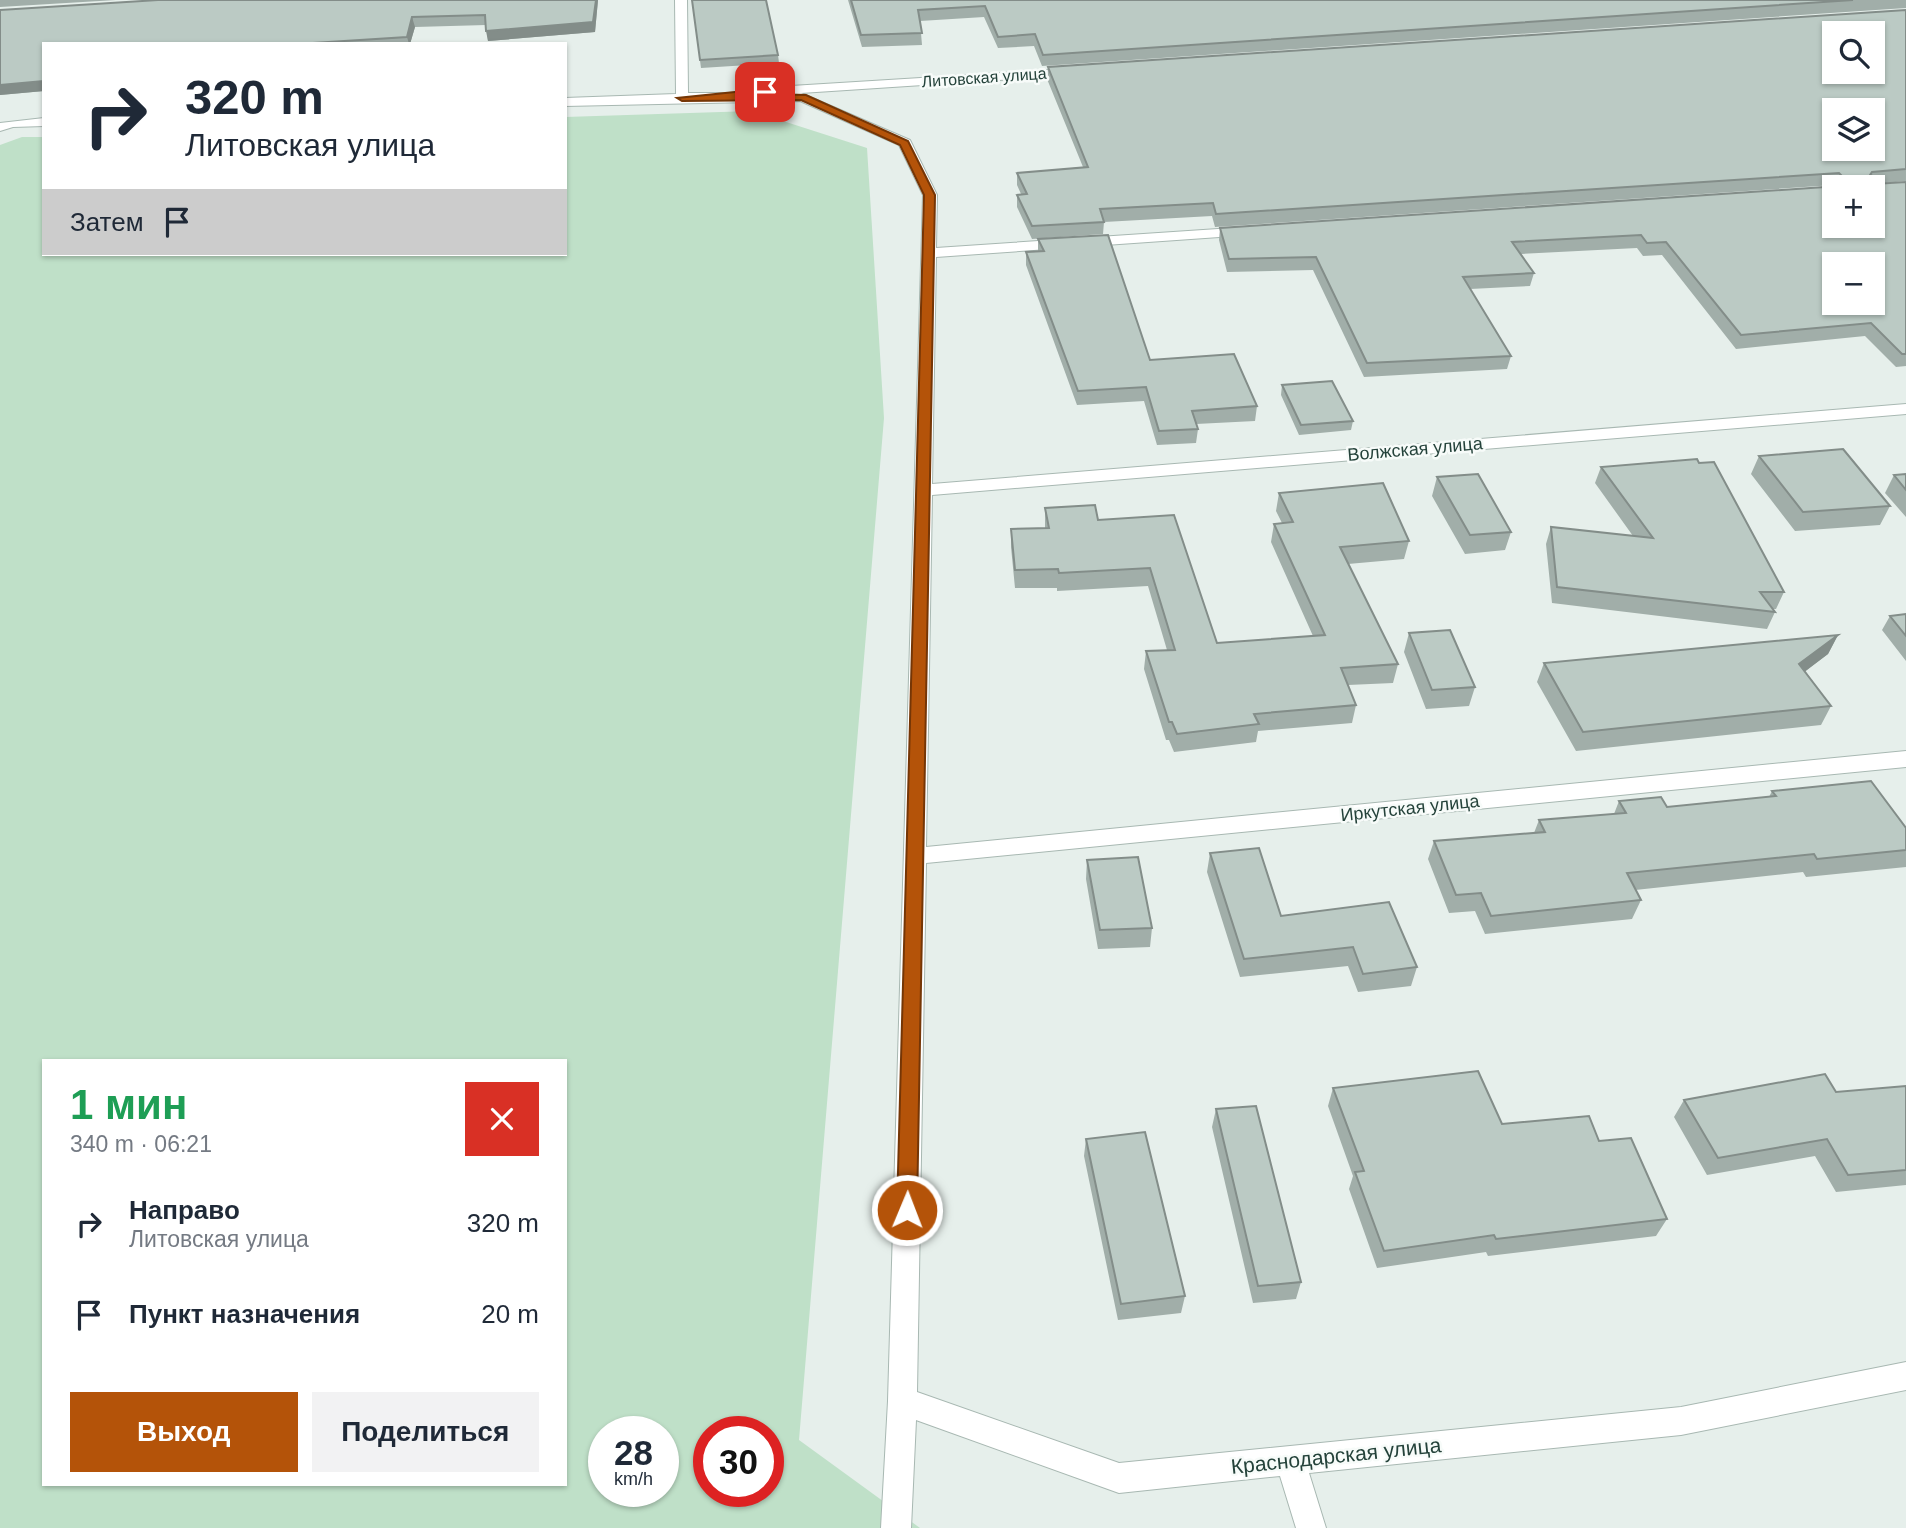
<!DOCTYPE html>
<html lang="ru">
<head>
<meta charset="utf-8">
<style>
	:root { --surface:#fff; --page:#f2f2f3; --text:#1f2937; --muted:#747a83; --accent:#b45309 }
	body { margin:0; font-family:Arial,sans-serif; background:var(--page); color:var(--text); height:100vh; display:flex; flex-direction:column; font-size:26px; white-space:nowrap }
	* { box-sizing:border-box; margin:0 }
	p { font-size:23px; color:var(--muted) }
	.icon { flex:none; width:38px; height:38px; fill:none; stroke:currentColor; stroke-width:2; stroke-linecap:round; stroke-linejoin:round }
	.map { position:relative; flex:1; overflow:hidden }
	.side { position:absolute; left:42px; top:1059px; width:525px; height:427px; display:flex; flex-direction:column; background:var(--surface); border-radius:0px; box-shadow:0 2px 5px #0004 }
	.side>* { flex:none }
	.top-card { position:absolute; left:42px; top:42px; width:525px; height:214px; border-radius:0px; box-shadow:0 2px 5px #0004; background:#fff; color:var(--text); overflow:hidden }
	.fabs { position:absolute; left:1822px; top:21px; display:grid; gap:14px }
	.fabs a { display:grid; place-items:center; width:63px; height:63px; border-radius:0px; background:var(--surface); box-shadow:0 2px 5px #0004; font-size:35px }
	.speed { position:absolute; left:588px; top:1416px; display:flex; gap:14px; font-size:35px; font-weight:700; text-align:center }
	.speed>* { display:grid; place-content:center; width:91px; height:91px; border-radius:50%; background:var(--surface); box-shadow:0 2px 5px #0004; line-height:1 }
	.speed small { font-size:18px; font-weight:400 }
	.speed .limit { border:10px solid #d22; background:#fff; color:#111 }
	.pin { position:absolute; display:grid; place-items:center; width:60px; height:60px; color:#fff; margin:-30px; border-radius:14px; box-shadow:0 4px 10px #0006 }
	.me { position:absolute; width:77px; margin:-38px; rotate:1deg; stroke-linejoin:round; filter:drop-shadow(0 0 5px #0008) }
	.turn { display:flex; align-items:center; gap:24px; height:147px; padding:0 28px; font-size:32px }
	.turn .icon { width:91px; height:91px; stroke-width:2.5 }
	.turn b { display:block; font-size:49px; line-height:60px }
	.then { display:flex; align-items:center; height:66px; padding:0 28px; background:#0003; gap:14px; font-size:26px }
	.round { display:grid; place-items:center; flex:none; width:74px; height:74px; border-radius:0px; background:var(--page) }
	.head { display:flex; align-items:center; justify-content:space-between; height:119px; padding:0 28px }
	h1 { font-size:42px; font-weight:800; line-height:52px; color:#1e9e55 }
	.button { display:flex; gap:14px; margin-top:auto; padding:14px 28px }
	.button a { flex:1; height:80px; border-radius:0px; background:var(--accent); color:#fff; font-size:28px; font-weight:800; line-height:80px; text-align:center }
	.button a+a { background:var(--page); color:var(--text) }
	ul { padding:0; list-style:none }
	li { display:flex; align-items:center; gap:21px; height:91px; padding:0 28px }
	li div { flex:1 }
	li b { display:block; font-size:26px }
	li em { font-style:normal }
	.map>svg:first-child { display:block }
	.green { fill:#bfe0c8; fill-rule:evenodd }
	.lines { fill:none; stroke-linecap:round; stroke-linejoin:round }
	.street-casing { stroke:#a8b8b2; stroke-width:2 }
	.street { fill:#fff; fill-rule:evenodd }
	.wall { fill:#a1aea9 }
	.shaded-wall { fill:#838d89 }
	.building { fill:#bbcac4; stroke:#838d89; stroke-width:2; fill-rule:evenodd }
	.route { fill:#b45309; stroke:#753606; stroke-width:2 }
	.labels { text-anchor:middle; stroke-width:5; stroke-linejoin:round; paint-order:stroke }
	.far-street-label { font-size:16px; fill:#24423a; stroke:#f7fbf9 }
	.street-label { font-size:18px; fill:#24423a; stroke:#f7fbf9 }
	.near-street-label { font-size:21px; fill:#24423a; stroke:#f7fbf9 }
</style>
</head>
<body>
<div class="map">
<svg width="1906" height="1528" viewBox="0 0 1906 1528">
	<rect width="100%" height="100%" fill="#e6efeb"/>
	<path class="green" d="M752 111 867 148 884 418 799 1440 920 1528H0V145L22 137H44V254H565V117ZM44 1060H565V1484H44ZM604 1432H663V1491H604ZM709 1432H768V1491H709Z"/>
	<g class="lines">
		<g class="street-casing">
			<path id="street" d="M675 0H687L688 93H789L785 90 791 86 1081 68 1083 71 1077 75 801 93 910 140 937 195 936 248 1248 227 1255 231 1248 235 936 257 932 484 1906 404V414L932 495 926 847 1906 751V767L926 863 917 1392 1119 1463 1681 1407 1906 1362V1390L1681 1435 1309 1473 1326 1528H1296L1280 1476 1119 1493 916 1420 911 1528H881L888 1401 923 195 899 145 800 101 565 106V98L676 94Z
				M44 118V126L13 127 0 131V123Z"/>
		</g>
		<use href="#street" class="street"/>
	</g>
	<path class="wall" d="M0 0H116L0 7Z
		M158 0H598L595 32 488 41 486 25 415 27 410 44H44V91L0 95V10Z
		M692 0 778 55 779 63 701 68Z
		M848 0H1906V8L1042 66 1034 46 998 48 984 17 920 21 922 45 862 47Z
		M1906 10V181L1875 184 1906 182V366L1896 367 1865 336 1736 349 1662 255 1643 256 1637 248 1521 254 1534 273 1530 286 1470 289 1511 356 1507 369 1364 377 1313 270 1227 272 1219 240 1220 228 1835 186 1834 185 1215 227 1212 216 1104 222 1103 234 1032 239 1017 207V195L1021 194 1017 185V173L1083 167 1047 79 1048 67Z
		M1038 239 1150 360 1257 406 1255 421 1196 424 1198 429 1196 443 1157 445 1144 401 1077 405 1026 265V252L1038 251Z
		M1282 385 1353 421 1351 430 1299 435 1281 395Z
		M1759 456 1890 506 1880 525 1795 531 1751 474Z
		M1601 467 1784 592 1776 609H1772L1775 612 1767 629 1552 603 1546 544 1551 527 1633 536 1595 483Z
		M1906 474V517L1885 493 1894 475Z
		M1437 477 1511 532 1505 550 1465 554 1432 496Z
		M1279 493 1409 541 1404 559 1348 564 1398 664 1393 683 1348 685 1356 705 1352 723 1258 731 1256 742 1174 752 1169 740H1166L1144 669 1146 651 1167 650 1148 586 1057 591V588H1015L1011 547V529L1045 528V508L1098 520 1174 515 1217 643 1313 636 1271 542 1274 524 1282 523 1276 511Z
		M1906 614V661L1882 630 1890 616Z
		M1409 633 1475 687 1469 706 1426 709 1404 652Z
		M1838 635 1828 654 1805 671 1831 706 1821 725 1576 751 1537 682 1544 663Z
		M1772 791 1906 828V867L1806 877 1803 872 1635 890 1641 900 1632 919 1485 934 1475 911 1449 913 1428 859 1434 841 1534 833 1539 820 1614 814 1619 801 1667 807 1769 797Z
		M1210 853 1281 916 1417 967 1411 986 1358 992 1348 966 1240 977 1207 872Z
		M1087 860 1152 928 1150 947 1098 949 1086 879Z
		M1906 1086V1185L1836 1192 1815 1156 1707 1175 1674 1117 1684 1100 1836 1092Z
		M1333 1088 1502 1124 1599 1141 1667 1219 1656 1236 1488 1256 1486 1252 1377 1268 1349 1189 1353 1176 1328 1106Z
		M1216 1109 1301 1282 1296 1299 1253 1303 1212 1127Z
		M1086 1139 1185 1296 1181 1313 1118 1320 1084 1156Z"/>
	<path class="shaded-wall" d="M596 0H598L595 32 488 41 486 31Z
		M412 17 415 27 410 44H409L407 37Z
		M44 81V91L0 95V85Z
		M1838 635 1828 654 1790 683 1799 664Z"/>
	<path class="building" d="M158 0H596L593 22 486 31 485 15 412 17 407 37 297 44H44V81L0 85V10Z
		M692 0H766L778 55 700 60Z
		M851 0H1853L1043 55 1035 34 998 37 985 6 918 10 922 33 861 35Z
		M1906 10V169L1872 172 1870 175 1875 177V184L1906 182V354H1902L1871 323 1741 335 1666 242 1647 243 1641 235 1512 242 1534 273 1463 277 1511 356 1367 363 1316 257 1229 259 1220 228 1839 186 1842 176 1839 173 1216 214 1213 203 1100 209 1104 222 1032 226 1017 195 1027 194 1017 173 1088 167 1048 67ZM1834 33H1872V72H1834ZM1834 110H1872V149H1834ZM1834 187H1872V226H1834ZM1834 264H1872V303H1834Z
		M1108 235 1150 360 1234 354 1257 406 1192 411 1198 429 1159 431 1146 387 1078 391 1026 252 1044 251 1038 239Z
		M1332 381 1353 421 1301 425 1282 385Z
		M1843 449 1890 506 1803 512 1759 456Z
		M1697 459 1699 463 1714 462 1784 592H1760L1775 612 1557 587 1551 527 1653 538 1601 467Z
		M1478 474 1511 532 1470 535 1437 477Z
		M1906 474V490L1894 475Z
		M1383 483 1409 541 1340 547 1398 664 1341 668 1356 705 1254 714 1259 724 1177 734 1172 722H1169L1146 651 1175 650 1150 568 1059 573 1058 569 1015 570 1011 529 1049 528 1045 508 1095 505 1098 520 1174 515 1217 643 1325 635 1274 524 1293 522 1279 493Z
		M1906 614V636L1890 616Z
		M1450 630 1475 687 1432 690 1409 633Z
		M1838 635 1799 664 1831 706 1583 732 1544 663Z
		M1871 781 1906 828V850L1817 859 1814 854 1627 873 1641 900 1491 916 1481 893 1456 895 1434 841 1545 832 1539 820 1626 813 1619 801 1661 797 1667 807 1776 796 1772 791Z
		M1259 848 1281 916 1389 902 1417 967 1363 974 1353 947 1244 959 1210 853Z
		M1138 857 1152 928 1100 930 1087 860Z
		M1478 1071 1502 1124 1589 1116 1599 1141 1631 1138 1667 1219 1496 1239 1494 1235 1384 1251 1355 1172 1364 1171 1333 1088Z
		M1825 1074 1836 1092 1906 1086V1170L1848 1175 1827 1139 1718 1158 1684 1100Z
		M1256 1106 1301 1282 1258 1286 1216 1109Z
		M1145 1132 1185 1296 1121 1304 1086 1139Z"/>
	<path class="route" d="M765 89 770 92 768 94 806 95 908 141 935 195 917 1210 914 1217 907 1219 900 1217 897 1210 924 195 900 145 801 100 682 101 677 98Z"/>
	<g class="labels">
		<g class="far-street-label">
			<text transform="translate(984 77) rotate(-4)" y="6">Литовская улица</text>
		</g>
		<g class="street-label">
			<text transform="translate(1415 449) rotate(-5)" y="6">Волжская улица</text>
			<text transform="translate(1410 808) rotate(-6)" y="6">Иркутская улица</text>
		</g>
		<g class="near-street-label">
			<text transform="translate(1336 1456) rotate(-6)" y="7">Краснодарская улица</text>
		</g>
	</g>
</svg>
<div class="fabs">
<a><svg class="icon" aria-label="search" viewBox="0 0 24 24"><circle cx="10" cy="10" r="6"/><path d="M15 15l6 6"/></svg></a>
<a><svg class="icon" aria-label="layers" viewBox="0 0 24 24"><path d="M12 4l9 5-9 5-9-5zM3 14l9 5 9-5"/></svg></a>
<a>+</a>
<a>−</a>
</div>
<div class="speed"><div>28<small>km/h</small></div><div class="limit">30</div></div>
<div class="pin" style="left:765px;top:92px;background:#d93025"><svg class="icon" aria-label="arrive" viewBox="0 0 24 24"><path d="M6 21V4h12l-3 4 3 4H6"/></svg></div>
<svg class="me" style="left:907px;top:1210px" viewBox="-20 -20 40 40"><circle r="17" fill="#b45309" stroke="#fff" stroke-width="3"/><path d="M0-11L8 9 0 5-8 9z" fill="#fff"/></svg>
<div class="top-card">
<div class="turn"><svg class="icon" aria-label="right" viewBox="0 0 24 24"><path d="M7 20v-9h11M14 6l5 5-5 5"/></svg><div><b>320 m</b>Литовская улица</div></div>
<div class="then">Затем<svg class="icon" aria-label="arrive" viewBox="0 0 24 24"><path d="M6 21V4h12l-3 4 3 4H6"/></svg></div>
</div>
<section class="side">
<div class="head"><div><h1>1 мин</h1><p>340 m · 06:21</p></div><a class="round" style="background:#d93025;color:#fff"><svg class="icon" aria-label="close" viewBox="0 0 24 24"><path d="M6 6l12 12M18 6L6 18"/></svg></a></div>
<ul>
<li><svg class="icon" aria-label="right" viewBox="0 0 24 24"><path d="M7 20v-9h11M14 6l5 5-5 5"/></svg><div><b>Направо</b><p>Литовская улица</p></div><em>320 m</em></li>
<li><svg class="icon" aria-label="arrive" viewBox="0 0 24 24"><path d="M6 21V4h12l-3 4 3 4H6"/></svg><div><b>Пункт назначения</b></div><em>20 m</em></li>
</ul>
<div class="button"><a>Выход</a><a>Поделиться</a></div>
</section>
</div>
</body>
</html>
